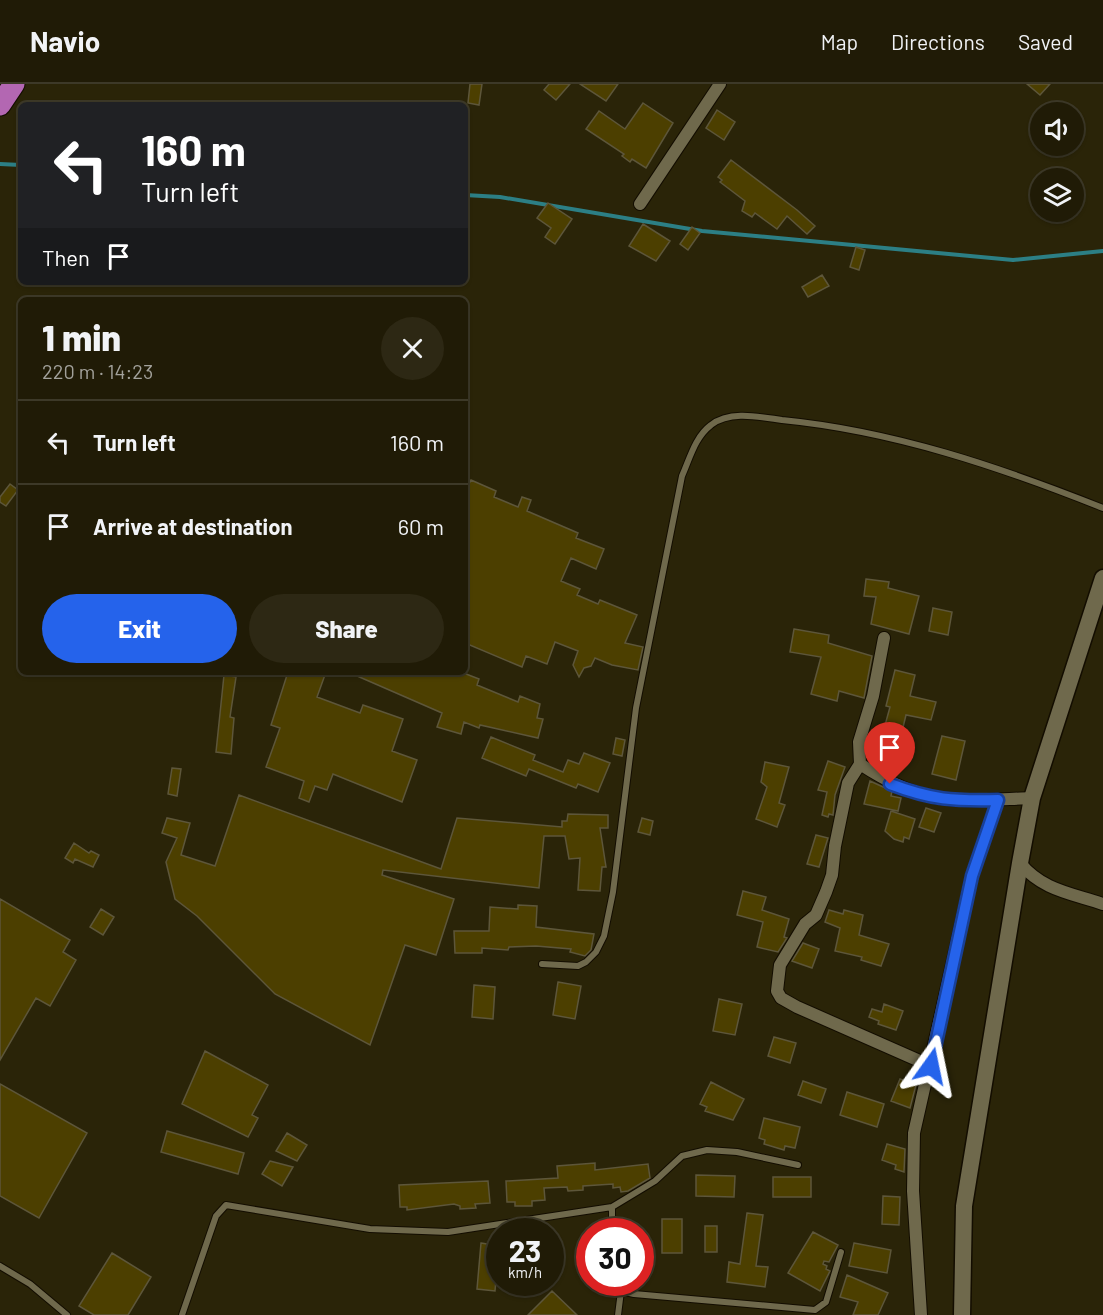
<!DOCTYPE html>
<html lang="en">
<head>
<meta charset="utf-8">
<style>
	:root { --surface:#201b06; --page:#2d2814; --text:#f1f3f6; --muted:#a2a19b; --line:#3d3928; --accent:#2563eb }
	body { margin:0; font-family:Barlow,sans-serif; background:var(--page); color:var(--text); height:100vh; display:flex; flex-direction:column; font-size:22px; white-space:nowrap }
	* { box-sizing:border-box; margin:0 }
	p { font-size:20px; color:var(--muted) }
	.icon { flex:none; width:33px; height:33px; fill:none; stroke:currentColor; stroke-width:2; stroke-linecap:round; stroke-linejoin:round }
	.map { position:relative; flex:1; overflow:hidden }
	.sheet { position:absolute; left:18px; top:213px; width:450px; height:378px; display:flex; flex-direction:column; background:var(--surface); border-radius:9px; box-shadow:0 2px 4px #0004,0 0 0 2px var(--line) }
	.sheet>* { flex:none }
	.banner { position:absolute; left:18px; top:18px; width:450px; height:183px; border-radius:9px; box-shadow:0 2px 4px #0004,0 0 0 2px var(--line); background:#202124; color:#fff; overflow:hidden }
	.tools { position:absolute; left:1030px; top:18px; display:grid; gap:12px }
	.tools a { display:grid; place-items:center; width:54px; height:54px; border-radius:50%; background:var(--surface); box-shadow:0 2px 4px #0004,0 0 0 2px var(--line); font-size:30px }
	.speed { position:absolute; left:486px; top:1134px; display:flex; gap:12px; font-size:30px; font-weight:700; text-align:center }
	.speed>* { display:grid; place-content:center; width:78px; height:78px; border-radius:50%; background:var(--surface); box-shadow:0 2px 4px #0004,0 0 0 2px var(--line); line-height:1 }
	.speed small { font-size:15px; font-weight:400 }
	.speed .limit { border:9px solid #d22; background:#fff; color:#111 }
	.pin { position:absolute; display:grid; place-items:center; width:51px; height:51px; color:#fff; margin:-62px -26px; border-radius:50% 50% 50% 0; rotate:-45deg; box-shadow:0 0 6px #0007 }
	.pin .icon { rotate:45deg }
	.me { position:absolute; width:66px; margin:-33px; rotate:12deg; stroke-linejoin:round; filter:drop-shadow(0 0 4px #0008) }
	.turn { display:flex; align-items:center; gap:21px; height:126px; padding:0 24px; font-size:27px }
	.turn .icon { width:78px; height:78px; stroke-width:2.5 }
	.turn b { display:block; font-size:42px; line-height:51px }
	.then { display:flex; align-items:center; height:57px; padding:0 24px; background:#0003; gap:12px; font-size:22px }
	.round { display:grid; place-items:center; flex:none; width:63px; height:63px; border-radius:32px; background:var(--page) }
	.headline { display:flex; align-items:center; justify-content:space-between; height:102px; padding:0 24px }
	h1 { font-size:36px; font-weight:800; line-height:45px }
	.cta { display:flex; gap:12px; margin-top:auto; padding:12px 24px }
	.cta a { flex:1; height:69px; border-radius:36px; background:var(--accent); color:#fff; font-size:24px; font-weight:800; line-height:69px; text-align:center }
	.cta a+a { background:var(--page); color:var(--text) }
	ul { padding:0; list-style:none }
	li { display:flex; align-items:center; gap:18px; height:84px; padding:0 24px; border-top:2px solid var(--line) }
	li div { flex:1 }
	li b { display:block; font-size:22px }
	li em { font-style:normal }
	header { display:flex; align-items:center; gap:36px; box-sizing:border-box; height:84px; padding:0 30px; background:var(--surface); border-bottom:2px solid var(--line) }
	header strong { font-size:28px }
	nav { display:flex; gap:33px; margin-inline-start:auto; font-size:21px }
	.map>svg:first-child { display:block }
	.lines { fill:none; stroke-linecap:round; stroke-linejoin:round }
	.stream { stroke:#2c7f85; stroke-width:4 }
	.building { fill:#4c3f00; stroke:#5d563a; stroke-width:1.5 }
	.lane-casing { stroke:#130d00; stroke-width:8 }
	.street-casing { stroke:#130d00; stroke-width:14 }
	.secondary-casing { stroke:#130d00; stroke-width:19 }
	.highway-casing { stroke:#130d00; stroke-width:23 }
	.lane { stroke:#6f694c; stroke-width:6 }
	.street { stroke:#6f694c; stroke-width:12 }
	.secondary { stroke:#6f694c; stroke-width:16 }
	.highway { stroke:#b367b2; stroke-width:21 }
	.route-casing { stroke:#184099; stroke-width:15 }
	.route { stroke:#2563eb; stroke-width:10 }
</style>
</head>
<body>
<header>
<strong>Navio</strong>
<nav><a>Map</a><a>Directions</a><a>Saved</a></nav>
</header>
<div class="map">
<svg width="1103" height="1231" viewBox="0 0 1103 1231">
	<rect width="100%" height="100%" fill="#2a2408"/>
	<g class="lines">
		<path class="stream" d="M0 80 21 81
			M465 111 500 113 702 147 1013 176 1103 167"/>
	</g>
	<path class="building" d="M470 0H482L479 21 468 19Z
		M549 0H570L556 16 544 6Z
		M580 0H618L606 17Z
		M1027 0H1050L1040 11Z
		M643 19 673 39 646 84 632 75 630 78 622 72 624 70 586 45 599 27 625 45Z
		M717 26 735 38 724 56 706 44Z
		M731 76 797 126 815 142 807 150 787 132 777 145 755 129 752 133 742 127 745 117 720 98 722 96 718 93Z
		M548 119 572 135 555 160 545 153 551 144 537 134Z
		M643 140 670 157 656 177 629 162Z
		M692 143 700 149 688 166 680 160Z
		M856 163 865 166 859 186 850 183Z
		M822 191 829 202 808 213 802 203Z
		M471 396 496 407 494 413 518 423 522 413 531 416 527 427 578 449 576 454 604 465 596 485 571 474 561 497 580 505 577 511 598 520 600 516 637 531 625 559 643 563 638 586 612 581 595 574 591 582 584 584 579 593 573 581 578 567 555 558 547 580 526 572 522 583 465 559V400L468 402Z
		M10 400 18 406 6 422 0 418V413Z
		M866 495 889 498 888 504 919 512 909 550 871 540 876 513 864 512Z
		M933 524 952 528 948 551 929 547Z
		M794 545 829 551 828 559 872 572 864 614 839 607 837 617 811 610 821 573 790 568Z
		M895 586 915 591 910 612 936 618 931 636 906 631 896 672 878 667 890 623 886 622Z
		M288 588H326L317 613 360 629 363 621 403 635 392 667 417 676 402 718 333 690 327 706 315 702 309 718 299 714 304 697 266 683 280 644 271 641Z
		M348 588H446L453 591 454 588H461L479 595 477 601 518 618 520 612 540 620 537 634 543 635 538 654 480 641 479 644 464 638 461 650 437 643 442 629Z
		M224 591 236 593 230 633 234 634 231 670 216 668Z
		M942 652 965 657 956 696 932 690Z
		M491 653 535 671 533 676 563 688 568 676 579 680 584 669 610 679 598 708 578 700 576 704 529 685 526 692 482 674Z
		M616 654 625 656 622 672 613 670Z
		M828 677 845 683 835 711 833 731 829 730 828 733 822 731 827 708 818 706Z
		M765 678 789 683 779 719 785 721 777 743 756 735 767 703 761 698Z
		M172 684 181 685 177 712 168 710Z
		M870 697 892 707 891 712 901 714 898 727 864 720Z
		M239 711 441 785 457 734 562 743V737H567L568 730 608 731V744H600L606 783H602L600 807 578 806 580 774 569 775 565 752H544L539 804 383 786 382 791 454 815 436 871 405 861 370 961 275 910 197 832 175 815 166 778 177 754 162 749 167 734 190 739 181 771 215 782Z
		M926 724 941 729 934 748 919 743Z
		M891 727 915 735 909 755 904 753 903 758 894 755 885 747Z
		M642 734 653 737 650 751 638 748Z
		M816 751 828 754 819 783 807 780Z
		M74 759 89 769 91 767 99 771 93 783 75 775 73 779 65 774Z
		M743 807 766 813 762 826 789 835 784 853 787 854 778 868 757 863 763 838 737 831Z
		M0 815 70 856 63 868 76 876 50 922 36 914 0 976Z
		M518 821 537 822 536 843 594 850 591 866 585 872 570 868 571 865 536 862 509 863 508 866 482 864V869H455L454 847H489L490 823 518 825Z
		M101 825 114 833 103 851 90 843Z
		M829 826 843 830 844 826 863 831 859 851 889 860 881 882 861 876 862 873 835 867 840 844 825 838Z
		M803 859 819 865 812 884 792 877Z
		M558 898 581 902 575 935 553 931Z
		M474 901 495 903 493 935 472 933Z
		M719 915 742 920 735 951 713 947Z
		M884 920 903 927 896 946 878 940 879 937 869 933 872 925 882 928Z
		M774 953 796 959 790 979 768 972Z
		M205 967 268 1001 252 1031 258 1034 248 1053 182 1020Z
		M900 995 916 1001 910 1024 891 1017Z
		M803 997 826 1005 821 1019 798 1011Z
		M711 998 744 1015 733 1036 705 1027 707 1023 700 1020Z
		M0 1000 87 1049 39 1134 0 1112Z
		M847 1008 884 1020 877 1043 840 1031Z
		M764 1034 800 1043 795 1064 785 1062 784 1066 764 1060 765 1056 759 1054Z
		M167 1047 244 1069 238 1090 161 1068Z
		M287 1049 307 1061 297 1077 276 1067Z
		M887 1060 905 1065 904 1088 895 1085 896 1081 882 1076Z
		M270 1077 293 1083 282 1102 262 1090Z
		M595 1079V1086L648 1080 650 1094 628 1107 621 1108 620 1103 613 1104V1100L583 1102V1106L568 1107 567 1103 544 1104 545 1116 532 1117V1122H515V1118H507L506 1097 558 1094 557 1082Z
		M696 1091 735 1092 734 1113 696 1112Z
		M773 1093H811V1113H773Z
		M488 1097 490 1119 475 1120 476 1124 460 1125V1122L454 1120 407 1126V1123H400L399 1101Z
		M883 1112 900 1113 899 1141 882 1140Z
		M747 1129 763 1131 756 1182 768 1183 765 1203 727 1198 729 1178 740 1180Z
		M662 1135H682V1169H662Z
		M705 1142H717V1168H705Z
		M813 1148 838 1161 829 1178 824 1177 823 1180 827 1182 826 1185 830 1187 820 1207 788 1189Z
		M481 1159 499 1162 495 1207 477 1205Z
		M854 1159 891 1166 887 1189 849 1182Z
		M112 1169 151 1193 128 1231H94L79 1222Z
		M847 1191 888 1209 878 1231H853L858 1218 840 1213Z
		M552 1207 577 1231H528Z"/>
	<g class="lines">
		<g class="lane-casing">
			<path id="lane" d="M542 880 578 882 586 878 596 868 604 852 613 808 636 624 682 392C690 374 695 353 711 341 730 326 760 333 782 336 894 347 1000 383 1103 424
				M612 1123V1148
				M0 1182 30 1200 67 1231
				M616 1198 621 1207 634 1210 815 1226 826 1218 841 1168
				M182 1231 216 1132 226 1121 370 1145 448 1148 612 1123 655 1097 682 1072 707 1066 737 1068 798 1081
				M618 1231 621 1207"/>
		</g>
		<g class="street-casing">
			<path id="street" d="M640 120 720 0
				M884 554 873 612 859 658 860 680C927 724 957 717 1032 714
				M860 680 848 699 835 762 832 791 826 808 816 831 805 840 780 881 777 907 781 914 797 923 931 982
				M1020 779C1042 806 1070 809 1103 820
				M921 1231 913 1107 914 1049 972 792 998 716"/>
		</g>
		<g class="secondary-casing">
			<path id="secondary" d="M962 1231 964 1122 1020 779 1032 714 1103 494"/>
		</g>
		<g class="highway-casing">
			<path id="highway" d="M0 21 14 0"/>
		</g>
		<use href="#lane" class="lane"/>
		<use href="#street" class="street"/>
		<use href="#secondary" class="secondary"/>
		<use href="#highway" class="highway"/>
	</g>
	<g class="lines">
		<g class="route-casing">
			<path id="route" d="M890 700C932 716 953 717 998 716L972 792 931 982"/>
		</g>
		<use href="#route" class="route"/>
	</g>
</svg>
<div class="tools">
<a><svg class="icon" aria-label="sound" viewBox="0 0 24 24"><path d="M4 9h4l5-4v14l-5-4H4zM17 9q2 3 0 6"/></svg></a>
<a><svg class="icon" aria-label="layers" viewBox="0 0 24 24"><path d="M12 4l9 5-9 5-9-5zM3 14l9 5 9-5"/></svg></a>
</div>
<div class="speed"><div>23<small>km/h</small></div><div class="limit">30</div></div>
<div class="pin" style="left:890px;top:700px;background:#d93025"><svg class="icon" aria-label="arrive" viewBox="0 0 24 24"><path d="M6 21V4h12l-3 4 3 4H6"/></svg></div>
<svg class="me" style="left:931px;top:982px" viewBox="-20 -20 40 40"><path d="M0-17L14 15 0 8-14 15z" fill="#2563eb" stroke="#fff" stroke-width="4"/></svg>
<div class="banner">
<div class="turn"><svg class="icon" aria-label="left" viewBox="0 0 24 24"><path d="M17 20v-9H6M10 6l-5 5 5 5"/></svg><div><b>160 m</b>Turn left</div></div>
<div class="then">Then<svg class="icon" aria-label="arrive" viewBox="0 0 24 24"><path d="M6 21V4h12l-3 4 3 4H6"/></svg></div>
</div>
<section class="sheet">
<div class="headline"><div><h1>1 min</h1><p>220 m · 14:23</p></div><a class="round"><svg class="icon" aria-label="close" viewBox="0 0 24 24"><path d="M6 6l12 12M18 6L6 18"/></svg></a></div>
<ul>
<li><svg class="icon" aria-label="left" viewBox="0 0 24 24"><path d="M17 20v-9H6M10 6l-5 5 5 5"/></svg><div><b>Turn left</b></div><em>160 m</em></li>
<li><svg class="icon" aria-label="arrive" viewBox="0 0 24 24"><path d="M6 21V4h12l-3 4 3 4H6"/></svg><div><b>Arrive at destination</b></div><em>60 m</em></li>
</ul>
<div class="cta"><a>Exit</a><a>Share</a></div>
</section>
</div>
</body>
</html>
